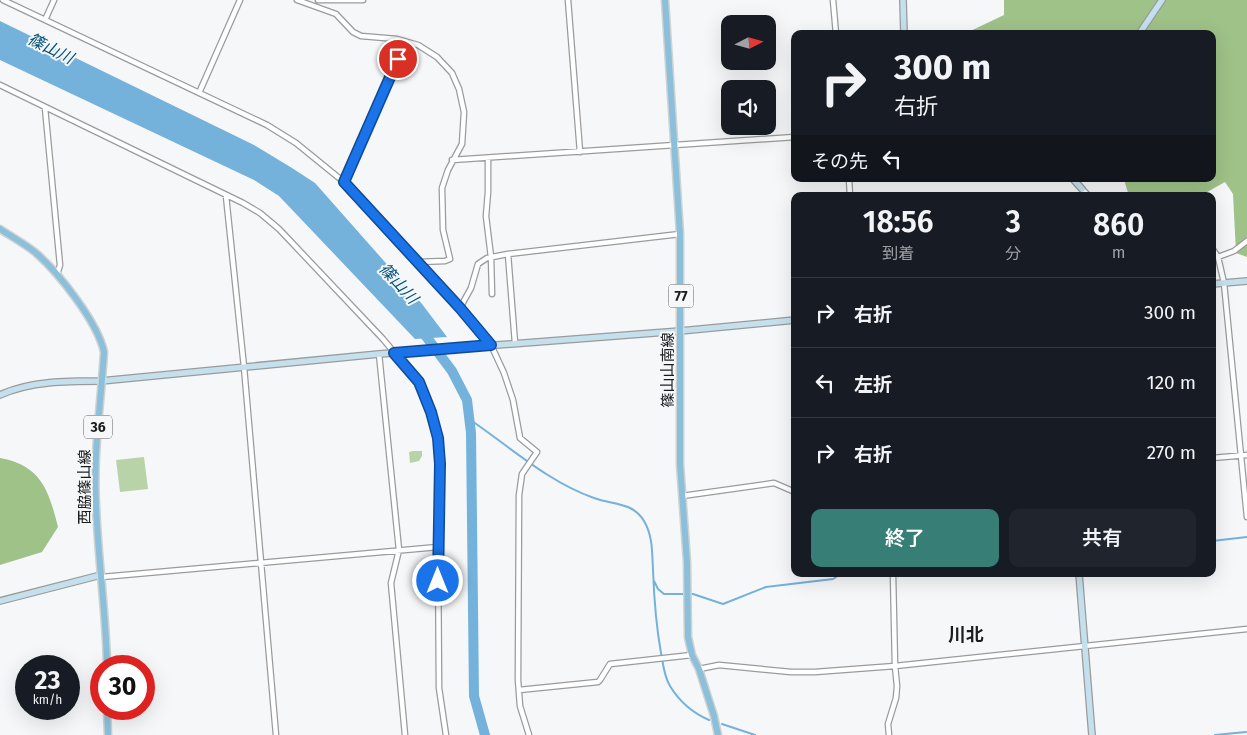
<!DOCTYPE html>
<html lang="ja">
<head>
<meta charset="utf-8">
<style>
	:root { --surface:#171b24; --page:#20242c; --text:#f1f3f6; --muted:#9ea1a6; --line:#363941; --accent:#377e77 }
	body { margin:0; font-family:"Fira Sans","Noto Sans JP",sans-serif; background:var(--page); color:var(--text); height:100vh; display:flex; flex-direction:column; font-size:19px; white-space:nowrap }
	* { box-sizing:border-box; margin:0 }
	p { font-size:16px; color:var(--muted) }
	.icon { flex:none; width:28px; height:28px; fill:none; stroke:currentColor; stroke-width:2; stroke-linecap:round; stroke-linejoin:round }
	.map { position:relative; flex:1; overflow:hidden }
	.side { position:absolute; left:791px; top:192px; width:425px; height:385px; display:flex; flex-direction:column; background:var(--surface); border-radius:10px; box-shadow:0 5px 20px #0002 }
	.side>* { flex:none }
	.hud { position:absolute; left:791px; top:30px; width:425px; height:152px; border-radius:10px; box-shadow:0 5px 20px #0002; background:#171b24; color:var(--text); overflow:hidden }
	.needle { width:32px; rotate:84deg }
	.controls { position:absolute; left:721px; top:15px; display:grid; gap:10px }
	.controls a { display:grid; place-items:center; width:55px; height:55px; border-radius:10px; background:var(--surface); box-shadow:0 5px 20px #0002; font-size:25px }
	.speed { position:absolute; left:15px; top:655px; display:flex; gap:10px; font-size:25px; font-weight:700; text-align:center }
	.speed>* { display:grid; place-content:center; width:65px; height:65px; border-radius:50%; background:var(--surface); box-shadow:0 5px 20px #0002; line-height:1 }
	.speed small { font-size:12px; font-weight:400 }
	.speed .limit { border:8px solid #d22; background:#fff; color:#111 }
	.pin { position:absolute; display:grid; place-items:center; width:42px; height:42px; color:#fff; margin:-21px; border:2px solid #fff; border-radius:50%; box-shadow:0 1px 5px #0007 }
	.me { position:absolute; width:55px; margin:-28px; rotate:0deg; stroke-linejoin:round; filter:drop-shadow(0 0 4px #0008) }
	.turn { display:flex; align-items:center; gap:18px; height:105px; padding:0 20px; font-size:22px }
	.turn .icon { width:65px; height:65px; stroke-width:2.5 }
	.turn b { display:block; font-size:35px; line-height:42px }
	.then { display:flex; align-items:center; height:48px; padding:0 20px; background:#0003; gap:10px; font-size:19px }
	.eta { display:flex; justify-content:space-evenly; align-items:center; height:85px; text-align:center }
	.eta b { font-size:30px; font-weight:600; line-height:35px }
	.action { display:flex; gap:10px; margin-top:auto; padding:10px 20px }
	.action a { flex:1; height:58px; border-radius:10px; background:var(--accent); color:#fff; font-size:20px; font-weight:600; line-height:58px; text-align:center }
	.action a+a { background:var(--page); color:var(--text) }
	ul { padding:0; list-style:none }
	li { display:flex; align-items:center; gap:15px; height:70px; padding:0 20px; border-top:1px solid var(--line) }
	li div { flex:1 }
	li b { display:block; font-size:19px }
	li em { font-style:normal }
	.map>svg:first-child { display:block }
	.green { fill:#b8d3a8 }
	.forest { fill:#9fc288 }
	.water { fill:#74b1db }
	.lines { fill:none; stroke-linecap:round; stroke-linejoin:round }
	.stream { stroke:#74b1db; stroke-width:2 }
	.river { stroke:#74b1db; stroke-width:10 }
	.street-casing { stroke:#999b9c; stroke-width:7 }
	.secondary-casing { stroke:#999b9c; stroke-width:8 }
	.primary-casing { stroke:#d1d2d2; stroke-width:9 }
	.street { stroke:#fff; stroke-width:4.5 }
	.secondary { stroke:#c5e0ed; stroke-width:5.5 }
	.primary { stroke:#8cc0da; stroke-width:6 }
	.route-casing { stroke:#114b97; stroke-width:12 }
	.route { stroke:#1a73e8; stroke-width:9 }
	.labels { text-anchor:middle; stroke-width:4; stroke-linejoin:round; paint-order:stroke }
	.shield { fill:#f5f7f9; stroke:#5c5e5e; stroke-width:1 }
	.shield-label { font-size:14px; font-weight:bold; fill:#1b1c1c }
	.street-label { font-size:15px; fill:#1b1c1c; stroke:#f5f7f9 }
	.water-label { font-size:16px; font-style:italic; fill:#04527a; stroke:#f5f7f9 }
	.quarter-label { font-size:18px; font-weight:bold; fill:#1b1c1c; stroke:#f5f7f9 }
</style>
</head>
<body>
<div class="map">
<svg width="1247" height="735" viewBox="0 0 1247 735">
	<rect width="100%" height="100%" fill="#f5f7f9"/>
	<path class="green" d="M413 451H422V456L419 461 410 463 409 452Z
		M144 457 148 489 120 492 116 460Z"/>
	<path class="forest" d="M1004 0H1247V257L1236 253 1233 194 1225 182 1200 196H1129L1125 183 1126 179H1212V34H964L1004 15Z
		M0 458C41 465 49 491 58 527L42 552 0 565Z"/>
	<path class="water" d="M0 21 254 145 292 168 315 183 422 304 447 337 415 339 279 196 254 180 0 60Z"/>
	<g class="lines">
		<path class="stream" d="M469 419C509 446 548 482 594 498 613 505 633 502 644 521 653 536 652 553 653 570 654 598 656 625 661 653 663 664 664 676 670 686 679 701 693 713 709 720
			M1212 541 1247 537
			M654 581 658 589 664 594H693L723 604 766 587 833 579 841 574
			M722 724 755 735
			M1215 735 1246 732"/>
		<path class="river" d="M419 327 452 371 467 400 471 433 474 696 485 735"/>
		<g class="street-casing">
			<path id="street" d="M3 0 267 125 296 143 344 182 482 333 491 345 504 373 513 400 520 438 537 452 522 474 519 495 518 680 520 706 529 735
				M297 0 336 14 353 32 361 36 397 39 418 45 437 57 452 73 459 89 464 112 462 144 448 170 442 188 443 230 450 259 445 261 417 262
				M318 0H363
				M568 0 580 152
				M833 0 836 34
				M45 20 54 0
				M0 85 243 203 260 213 279 229 383 339 419 382 431 412 438 438 440 464 438 547 439 688 446 735
				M199 93 240 0
				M45 108 60 265 57 275
				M488 159V192L486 216 491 257 492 294
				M452 160 795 137
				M849 179 850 196
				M344 182 406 42
				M1082 189 1089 196
				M226 196 244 367 276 735
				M1212 248 1218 257 1224 283 1247 517
				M508 254 515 343
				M1218 257 1234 251 1247 241
				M460 308 471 288 478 264 487 258 508 254 680 234
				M379 354 399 550 391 583 405 735
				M1212 458 1247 455
				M682 496 774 483 795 492
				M102 577 438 547
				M699 669 719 665 791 672H815L895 666 1247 629
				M519 690 598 682 600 680 610 664 692 655
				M889 735 888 724 896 698 897 686 895 666 893 574"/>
		</g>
		<g class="secondary-casing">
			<path id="secondary" d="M903 0 904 34
				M1139 34 1162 0
				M1073 179 1082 189
				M1212 284 1247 281
				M0 395C30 381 68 381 101 381L379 354 680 331 795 320
				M1079 574 1092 735
				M0 601 101 575"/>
		</g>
		<g class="primary-casing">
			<path id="primary" d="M665 0 680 234V464L687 562 688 637 692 655 699 669 714 716 718 735
				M0 229C12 237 25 244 36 253 59 273 98 323 104 352 101 403 93 454 96 505 98 559 106 612 107 666
				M107 709 108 735"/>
		</g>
		<use href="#street" class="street"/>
		<use href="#secondary" class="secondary"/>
		<use href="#primary" class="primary"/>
	</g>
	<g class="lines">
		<g class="route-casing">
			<path id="route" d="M398 59 344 182 460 308 491 345 394 353 419 382 431 412 438 438 440 464 438 581"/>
		</g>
		<use href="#route" class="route"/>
	</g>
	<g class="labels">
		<g class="shield">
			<rect x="668.5" y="284.5" width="25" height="23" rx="4"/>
			<rect x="84" y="415.5" width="28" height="23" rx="4"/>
		</g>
		<g class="shield-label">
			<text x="681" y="301">77</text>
			<text x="98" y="432">36</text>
		</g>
		<g class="street-label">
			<text transform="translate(668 370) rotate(-90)" y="5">篠山山南線</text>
			<text transform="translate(85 487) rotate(-90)" y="5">西脇篠山線</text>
		</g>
		<g class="water-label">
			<text transform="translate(51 48) rotate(26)" y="6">篠山川</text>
			<text transform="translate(399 283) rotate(47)" y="6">篠山川</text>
		</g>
		<g class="quarter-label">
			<text x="966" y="641">川北</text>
		</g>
	</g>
</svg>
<div class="controls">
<a><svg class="needle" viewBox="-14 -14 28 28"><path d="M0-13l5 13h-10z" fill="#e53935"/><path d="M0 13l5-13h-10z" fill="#9ea1a6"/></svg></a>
<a><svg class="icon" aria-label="sound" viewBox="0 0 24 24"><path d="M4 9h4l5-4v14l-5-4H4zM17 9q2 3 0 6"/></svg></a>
</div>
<div class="speed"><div>23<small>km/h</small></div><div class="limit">30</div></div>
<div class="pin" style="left:398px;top:59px;background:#d93025"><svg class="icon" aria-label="arrive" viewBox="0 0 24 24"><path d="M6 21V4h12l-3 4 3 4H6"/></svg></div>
<svg class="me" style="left:438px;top:581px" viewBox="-20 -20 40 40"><circle r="17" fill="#1a73e8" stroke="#fff" stroke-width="3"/><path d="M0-11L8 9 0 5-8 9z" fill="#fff"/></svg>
<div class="hud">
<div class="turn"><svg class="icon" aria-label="right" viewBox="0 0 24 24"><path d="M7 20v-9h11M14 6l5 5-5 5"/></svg><div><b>300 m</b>右折</div></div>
<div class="then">その先<svg class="icon" aria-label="left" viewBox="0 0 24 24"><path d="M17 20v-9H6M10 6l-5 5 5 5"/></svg></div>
</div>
<section class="side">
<div class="eta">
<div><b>18:56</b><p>到着</p></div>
<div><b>3</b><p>分</p></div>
<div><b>860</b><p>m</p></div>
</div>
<ul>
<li><svg class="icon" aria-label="right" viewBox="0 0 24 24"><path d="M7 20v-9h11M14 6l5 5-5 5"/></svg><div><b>右折</b></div><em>300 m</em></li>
<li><svg class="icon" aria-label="left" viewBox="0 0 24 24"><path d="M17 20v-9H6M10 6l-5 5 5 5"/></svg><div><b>左折</b></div><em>120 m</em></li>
<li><svg class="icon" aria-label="right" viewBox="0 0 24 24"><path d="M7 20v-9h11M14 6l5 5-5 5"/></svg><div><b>右折</b></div><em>270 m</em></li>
</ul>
<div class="action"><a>終了</a><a>共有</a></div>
</section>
</div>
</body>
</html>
